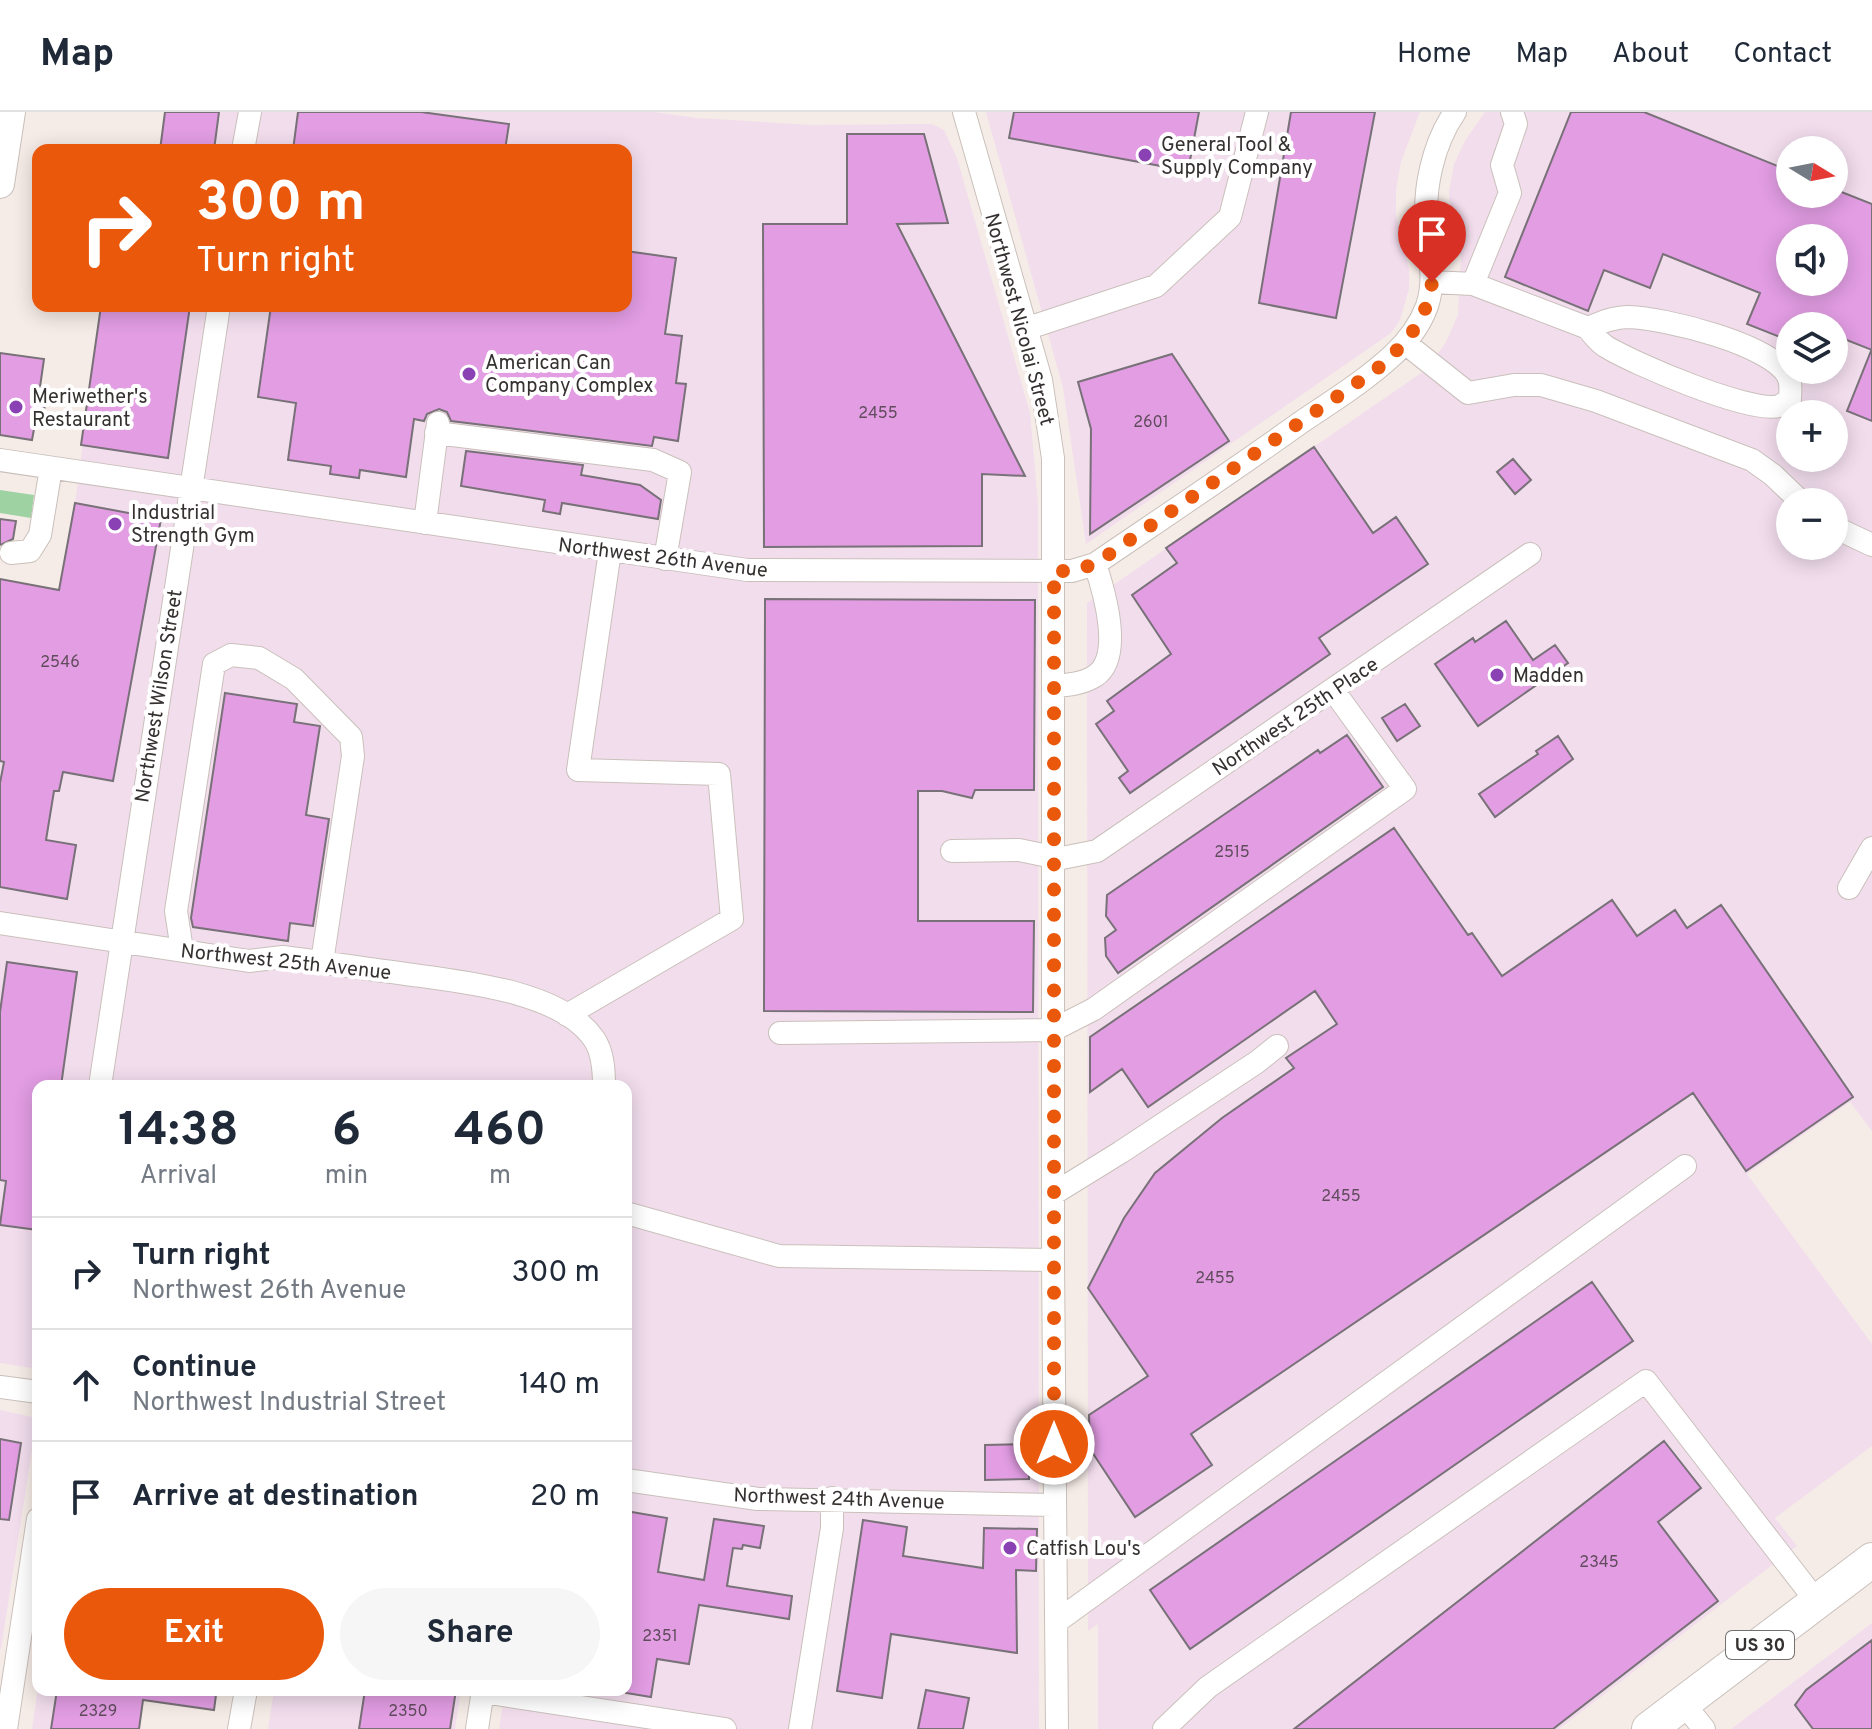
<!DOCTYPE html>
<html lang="en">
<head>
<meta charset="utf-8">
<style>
	:root { --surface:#fff; --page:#f6f6f7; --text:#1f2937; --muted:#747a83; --line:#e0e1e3; --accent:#ea580c }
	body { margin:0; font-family:Overpass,sans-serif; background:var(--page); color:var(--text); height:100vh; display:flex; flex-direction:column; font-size:30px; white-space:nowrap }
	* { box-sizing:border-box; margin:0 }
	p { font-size:26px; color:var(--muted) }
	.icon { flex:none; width:44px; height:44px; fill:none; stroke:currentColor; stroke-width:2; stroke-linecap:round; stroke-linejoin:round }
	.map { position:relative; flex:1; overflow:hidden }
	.drawer { position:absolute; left:32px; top:968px; width:600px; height:616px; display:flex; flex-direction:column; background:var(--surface); border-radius:16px; box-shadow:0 4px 20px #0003 }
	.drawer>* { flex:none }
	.top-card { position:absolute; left:32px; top:32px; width:600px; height:168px; border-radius:16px; box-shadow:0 4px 20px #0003; background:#ea580c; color:#fff; overflow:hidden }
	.needle { width:52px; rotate:100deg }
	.tools { position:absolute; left:1776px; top:24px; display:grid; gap:16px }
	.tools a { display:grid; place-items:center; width:72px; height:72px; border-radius:50%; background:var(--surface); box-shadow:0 4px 20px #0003; font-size:40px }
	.pin { position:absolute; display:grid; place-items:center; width:68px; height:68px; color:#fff; margin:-82px -34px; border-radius:50% 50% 50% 0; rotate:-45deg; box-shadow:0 0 8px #0007 }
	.pin .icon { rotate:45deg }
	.me { position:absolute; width:88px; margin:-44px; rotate:0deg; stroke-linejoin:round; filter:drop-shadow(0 0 6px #0008) }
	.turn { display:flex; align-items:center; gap:28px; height:168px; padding:0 32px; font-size:36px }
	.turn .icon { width:104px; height:104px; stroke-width:2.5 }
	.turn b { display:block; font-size:56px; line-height:68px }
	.eta { display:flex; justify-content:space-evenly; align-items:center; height:136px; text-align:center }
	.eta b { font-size:48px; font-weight:700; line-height:56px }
	.primary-button { display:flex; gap:16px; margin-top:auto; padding:16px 32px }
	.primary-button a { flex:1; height:92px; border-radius:48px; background:var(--accent); color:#fff; font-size:32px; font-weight:700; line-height:92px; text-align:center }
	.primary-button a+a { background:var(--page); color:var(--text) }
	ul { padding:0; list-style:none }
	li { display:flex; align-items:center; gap:24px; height:112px; padding:0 32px; border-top:2px solid var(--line) }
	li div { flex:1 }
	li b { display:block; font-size:30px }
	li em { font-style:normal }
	header { display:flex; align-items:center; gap:48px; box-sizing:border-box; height:112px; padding:0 40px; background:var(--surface); border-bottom:2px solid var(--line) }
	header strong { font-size:38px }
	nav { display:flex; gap:44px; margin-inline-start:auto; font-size:28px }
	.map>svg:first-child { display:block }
	.industrial { fill:#f2dded; fill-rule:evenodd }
	.green { fill:#9fd2a2 }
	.building { fill:#e29de3; stroke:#787177; stroke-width:2; fill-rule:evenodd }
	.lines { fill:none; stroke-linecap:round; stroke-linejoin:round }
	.minor-casing { stroke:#cac0bb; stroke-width:24 }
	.major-casing { stroke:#cac0bb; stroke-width:30 }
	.highway-casing { stroke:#cac0bb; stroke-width:36 }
	.minor { stroke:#fff; stroke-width:22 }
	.major { stroke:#fff; stroke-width:28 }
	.highway { stroke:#fff; stroke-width:34 }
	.route { stroke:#ea580c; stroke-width:14; stroke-dasharray:0 25.2 }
	.poi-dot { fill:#8941b4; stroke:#fff; stroke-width:3 }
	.labels { text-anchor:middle; stroke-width:8; stroke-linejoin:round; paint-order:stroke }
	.number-label { font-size:16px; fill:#604c5d }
	.shield { fill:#fff; stroke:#726f6e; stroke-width:2 }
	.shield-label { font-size:18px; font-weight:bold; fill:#353130 }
	.poi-label { font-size:20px; fill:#353130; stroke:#fff; text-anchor:start }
	.street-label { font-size:20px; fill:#353130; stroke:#fff }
</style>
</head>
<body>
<header>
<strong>Map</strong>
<nav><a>Home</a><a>Map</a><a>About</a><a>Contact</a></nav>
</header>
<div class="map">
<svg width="1872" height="1617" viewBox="0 0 1872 1617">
	<rect width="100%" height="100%" fill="#f6ece7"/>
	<path class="industrial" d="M165 0H654L697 6 811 13 932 12 944 18 957 46 1030 301 1038 391 1039 1617H499L505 1578H626V974H38V1257L0 1251V467L59 478 75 391 101 194H626V38H160Z
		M986 0H1420L1401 50 1396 78V103L1409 157V177L1400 208 1391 221 1086 432 1063 276Z
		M1485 0H1872V1019L1850 990 1747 1062 1872 1232V1334L1775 1406 1797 1434 1559 1617H1098V1512L1088 1519 1087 491 1424 259 1445 232 1458 203 1461 146 1451 105 1449 79 1454 52 1466 27ZM1790 38H1834V82H1790ZM1790 126H1834V170H1790ZM1790 214H1834V258H1790ZM1790 302H1834V346H1790ZM1790 390H1834V434H1790Z
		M0 1298 37 1306 1 1537H0Z
		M1872 1511V1617H1731Z
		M38 1576V1578H146L139 1617H32Z
		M274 1578H461L455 1617H268Z"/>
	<path class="green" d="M0 378 34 383 31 406 0 401Z"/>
	<path class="building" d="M165 0H219L214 38H160Z
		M298 0H421L509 12 505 38H293Z
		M1014 0H1199L1188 59 1009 26Z
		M1291 0H1375L1336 206 1259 191Z
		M1571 0H1644L1790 59V82H1834V77L1872 92V238L1834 223V214H1790V229L1747 212 1760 181 1663 142 1650 176 1604 158 1588 199 1505 165ZM1790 126H1834V170H1790Z
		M847 22H924L948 111 897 112 1025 364 982 362V434L764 435 763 112H847Z
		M626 139 676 146 665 222 682 224 676 271 686 272 678 329 654 325 652 334 451 309 447 300 439 297 427 302 424 309 414 307 406 365 360 358 359 366 330 362 331 354 288 348 296 291 258 285 271 194H626Z
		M101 194H190L168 346 81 333Z
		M1871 239H1872V309L1847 299Z
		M0 241 44 247 40 275H45L42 290 45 291 43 307 36 306 32 328 0 323Z
		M1172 242 1229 329 1090 422 1091 317 1078 270Z
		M1314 335 1373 421 1396 405 1428 452 1319 526 1330 542 1130 681 1119 666 1128 659 1096 612 1114 599 1107 589 1171 542 1132 483 1177 451 1166 436Z
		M466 339 583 353 581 363 640 373 661 388 658 407 562 391 560 402 543 399 545 388 461 374Z
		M1513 347 1531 368 1515 382 1497 360Z
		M75 391 161 407 113 669 63 660 59 679H54L46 728 76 733 67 787 0 775V671L4 650 0 649V467L59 478Z
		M0 407 16 409 13 427 0 433Z
		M765 487 1035 488 1034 678H975L972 686 942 679H918V809H1034L1033 900 764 899Z
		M1506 509 1533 548 1555 533 1568 551 1478 614 1435 552 1473 526 1475 530Z
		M225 581 297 592 294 610 320 614 306 703 329 707 313 814 290 811 288 829 193 815 191 806Z
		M1405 592 1420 614 1397 629 1382 606Z
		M1347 623 1383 675 1118 861 1106 844 1105 826 1116 818 1106 804 1107 783 1318 638 1320 641Z
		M1558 624 1573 647 1495 705 1479 682 1538 642 1536 639Z
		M1394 716 1468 823 1472 821 1502 864 1612 788 1637 824 1675 798 1687 816 1721 793 1853 985 1746 1059 1693 981 1191 1322 1212 1353 1135 1405 1090 1337 1089 1303 1148 1264 1088 1176 1124 1106 1155 1061 1222 1006 1294 956 1286 946 1337 912 1315 879 1148 995 1122 957 1090 980V925Z
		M7 850 77 860 61 974H38V1118L0 1113 6 1069 0 1068V900Z
		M1592 1170 1633 1229 1190 1537 1150 1478Z
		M0 1327 21 1331 9 1408 0 1407Z
		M1664 1329 1701 1376 1658 1410 1718 1489 1553 1617H1294Z
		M1029 1332V1367L985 1368V1333Z
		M626 1399 667 1406 658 1460 704 1468 714 1407 764 1414 760 1436 743 1433 742 1437 733 1436 727 1474 792 1484 789 1507 699 1493 689 1552 657 1547 651 1585 626 1581Z
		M863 1408 907 1415 903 1444 983 1456 984 1416 1037 1417 1036 1459 1016 1458 1017 1541 891 1522 882 1586 837 1579Z
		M1872 1528V1617H1813L1795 1593 1806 1578Z
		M57 1578H209L208 1582 216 1583 214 1598 143 1588 139 1617H51Z
		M365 1578H456L450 1617H359Z
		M926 1578 969 1586 963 1617H918Z"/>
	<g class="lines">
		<g class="minor-casing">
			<path id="minor" d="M964 0 1041 268 1053 346V1148L1057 1617
				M243 38 250 0
				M1432 170 1473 172 1510 81 1502 53 1516 12 1512 0
				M1473 172 1588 216C1602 210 1614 205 1629 205 1664 206 1771 232 1788 264 1792 272 1790 280 1790 288 1787 289 1781 294 1779 294 1751 302 1632 251 1605 234 1598 229 1593 223 1588 216
				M1025 217 1156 174 1230 105 1257 0
				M1405 231 1468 281 1514 273H1541L1596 289 1752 348 1773 363 1801 390
				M436 321 653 348 680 360 665 447
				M0 348 747 458 1072 459 1095 452C1164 405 1233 359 1300 311 1331 290 1365 269 1393 243 1408 229 1420 213 1427 194 1436 167 1429 143 1427 116 1423 77 1433 32 1455 0
				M425 411 438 311
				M1834 415 1872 433
				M11 441 30 439 40 423 51 356
				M1053 574C1068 573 1082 572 1095 564 1124 545 1104 479 1095 452
				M952 739 1019 738 1053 745
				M1052 748 1097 739 1530 442
				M1849 776 1872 736
				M0 811 249 849 283 845C322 850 360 856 399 861 454 869 560 877 594 927 603 940 604 958 604 974
				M182 838 176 799 214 552 231 543 259 546 294 567 351 625 353 644 322 850
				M567 903 732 807 719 662 578 658 610 439
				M780 921 1053 918 1094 897 1405 677 1333 578
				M100 974 219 194
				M1053 1082 1121 1040 1257 950 1277 934
				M626 1101 779 1144 1053 1148
				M0 1275 38 1280
				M626 1368 758 1387 1054 1393
				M1056 1510 1685 1054
				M483 1580 725 1617
				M1683 1591 1704 1617
				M6 1617 38 1407
				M239 1617 246 1578
				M477 1617 483 1578
				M800 1617 832 1416V1386
				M1164 1617 1208 1575 1646 1269 1817 1490"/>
		</g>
		<g class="major-casing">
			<path id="major" d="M0 72 11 0"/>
		</g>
		<g class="highway-casing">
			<path id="highway" d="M1649 1617 1872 1448"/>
		</g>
		<use href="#minor" class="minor"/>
		<use href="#major" class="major"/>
		<use href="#highway" class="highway"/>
	</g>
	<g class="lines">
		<path class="route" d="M1054 1332V459H1072L1095 452 1377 257C1405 232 1427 209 1432 170"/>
	</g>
	<g class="poi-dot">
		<circle cx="1145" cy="43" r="8"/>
		<circle cx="469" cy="262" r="8"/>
		<circle cx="16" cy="295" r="8"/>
		<circle cx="115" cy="412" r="8"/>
		<circle cx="1497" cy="563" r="8"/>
		<circle cx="1010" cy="1436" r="8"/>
	</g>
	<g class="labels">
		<g class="number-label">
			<text x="878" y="306">2455</text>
			<text x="1151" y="315">2601</text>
			<text x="60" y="555">2546</text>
			<text x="1232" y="745">2515</text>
			<text x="1341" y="1089">2455</text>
			<text x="1215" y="1171">2455</text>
			<text x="1599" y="1455">2345</text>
			<text x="660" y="1529">2351</text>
			<text x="98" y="1604">2329</text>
			<text x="408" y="1604">2350</text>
		</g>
		<rect class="shield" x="1726" y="1519" width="68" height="28" rx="6"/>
		<g class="shield-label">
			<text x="1760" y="1539">US 30</text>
		</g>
		<g class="poi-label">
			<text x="1161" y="39">General Tool &amp;<tspan x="1161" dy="23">Supply Company</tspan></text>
			<text x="485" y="257">American Can<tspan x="485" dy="23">Company Complex</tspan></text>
			<text x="32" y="291">Meriwether's<tspan x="32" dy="23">Restaurant</tspan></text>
			<text x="131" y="407">Industrial<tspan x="131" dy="23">Strength Gym</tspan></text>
			<text x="1513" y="570">Madden</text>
			<text x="1026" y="1443">Catfish Lou's</text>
		</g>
		<g class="street-label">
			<text transform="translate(1020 207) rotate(75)" y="7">Northwest Nicolai Street</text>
			<text transform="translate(663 445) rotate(7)" y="7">Northwest 26th Avenue</text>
			<text transform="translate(158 584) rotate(-81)" y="7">Northwest Wilson Street</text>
			<text transform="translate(1295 604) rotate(-34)" y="7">Northwest 25th Place</text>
			<text transform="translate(286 849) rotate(6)" y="7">Northwest 25th Avenue</text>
			<text transform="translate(839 1386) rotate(2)" y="7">Northwest 24th Avenue</text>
		</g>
	</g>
</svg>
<div class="tools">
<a><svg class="needle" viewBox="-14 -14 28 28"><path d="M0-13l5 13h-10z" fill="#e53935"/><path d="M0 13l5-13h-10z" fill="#747a83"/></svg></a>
<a><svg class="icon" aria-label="sound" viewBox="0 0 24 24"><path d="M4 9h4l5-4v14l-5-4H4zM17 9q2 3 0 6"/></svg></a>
<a><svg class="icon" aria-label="layers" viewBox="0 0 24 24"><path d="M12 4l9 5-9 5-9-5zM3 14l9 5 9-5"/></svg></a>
<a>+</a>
<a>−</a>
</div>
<div class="pin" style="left:1432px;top:170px;background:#d93025"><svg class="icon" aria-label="arrive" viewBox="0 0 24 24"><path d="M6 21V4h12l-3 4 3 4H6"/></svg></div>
<svg class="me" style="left:1054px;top:1332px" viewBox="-20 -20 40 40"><circle r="17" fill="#ea580c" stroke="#fff" stroke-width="3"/><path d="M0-11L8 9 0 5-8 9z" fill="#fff"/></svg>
<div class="top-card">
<div class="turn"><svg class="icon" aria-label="right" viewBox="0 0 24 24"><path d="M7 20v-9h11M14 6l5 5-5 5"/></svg><div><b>300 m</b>Turn right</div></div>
</div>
<section class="drawer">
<div class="eta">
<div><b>14:38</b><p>Arrival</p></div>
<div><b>6</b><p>min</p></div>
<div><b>460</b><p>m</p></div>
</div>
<ul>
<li><svg class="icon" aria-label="right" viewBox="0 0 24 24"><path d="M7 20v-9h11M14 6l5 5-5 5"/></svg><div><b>Turn right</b><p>Northwest 26th Avenue</p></div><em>300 m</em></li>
<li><svg class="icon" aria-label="ahead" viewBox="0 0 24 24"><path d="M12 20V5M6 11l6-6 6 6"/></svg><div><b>Continue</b><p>Northwest Industrial Street</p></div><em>140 m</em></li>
<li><svg class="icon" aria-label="arrive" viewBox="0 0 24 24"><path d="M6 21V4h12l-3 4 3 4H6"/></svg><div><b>Arrive at destination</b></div><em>20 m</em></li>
</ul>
<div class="primary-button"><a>Exit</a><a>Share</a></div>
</section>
</div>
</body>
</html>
